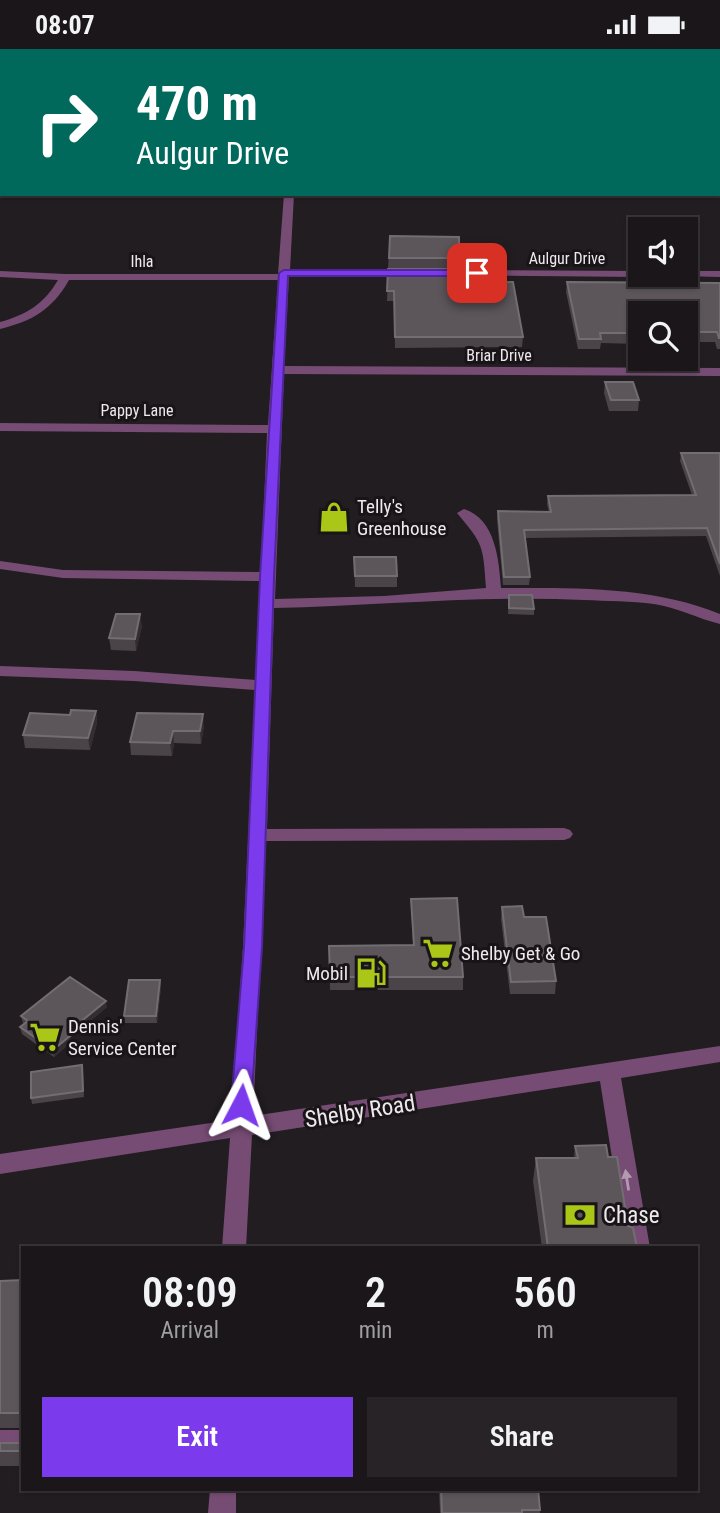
<!DOCTYPE html>
<html lang="en">
<head>
<meta charset="utf-8">
<style>
	:root { --surface:#1a1619; --page:#272326; --text:#f1f3f6; --muted:#9f9fa2; --line:#383538; --accent:#7c3aed }
	body { margin:0; font-family:"Roboto Condensed",sans-serif; background:var(--page); color:var(--text); height:100vh; display:flex; flex-direction:column; font-size:26px; white-space:nowrap }
	* { box-sizing:border-box; margin:0 }
	p { font-size:23px; color:var(--muted) }
	.icon { flex:none; width:38px; height:38px; fill:none; stroke:currentColor; stroke-width:2; stroke-linecap:round; stroke-linejoin:round }
	.map { position:relative; flex:1; overflow:hidden }
	.side { position:absolute; left:21px; top:1197px; width:677px; height:245px; display:flex; flex-direction:column; background:var(--surface); border-radius:0px; box-shadow:0 2px 5px #0004,0 0 0 2px var(--line) }
	.side>* { flex:none }
	.banner { position:absolute; left:0px; top:0px; width:721px; height:147px; box-shadow:0 2px 5px #0004,0 0 0 2px var(--line); background:#00695c; color:#fff; overflow:hidden }
	.fabs { position:absolute; left:628px; top:168px; display:grid; gap:14px }
	.fabs a { display:grid; place-items:center; width:70px; height:70px; border-radius:0px; background:var(--surface); box-shadow:0 2px 5px #0004,0 0 0 2px var(--line); font-size:35px }
	.pin { position:absolute; display:grid; place-items:center; width:60px; height:60px; color:#fff; margin:-30px; border-radius:14px; box-shadow:0 4px 10px #0006 }
	.me { position:absolute; width:77px; margin:-38px; rotate:4deg; stroke-linejoin:round; filter:drop-shadow(0 0 5px #0008) }
	.turn { display:flex; align-items:center; gap:24px; height:147px; padding:0 21px; font-size:32px }
	.turn .icon { width:91px; height:91px; stroke-width:2.5 }
	.turn b { display:block; font-size:49px; line-height:60px }
	.eta { display:flex; justify-content:space-evenly; align-items:center; height:119px; text-align:center }
	.eta b { font-size:42px; font-weight:600; line-height:49px }
	.cta { display:flex; gap:14px; margin-top:auto; padding:14px 21px }
	.cta a { flex:1; height:80px; border-radius:0px; background:var(--accent); color:#fff; font-size:28px; font-weight:600; line-height:80px; text-align:center }
	.cta a+a { background:var(--page); color:var(--text) }
	.status { display:flex; justify-content:space-between; align-items:center; height:49px; padding:0 35px; background:var(--surface); direction:ltr }
	.status svg { height:19px; fill:currentColor }
	.map>svg:first-child { display:block }
	.lines { fill:none; stroke-linecap:round; stroke-linejoin:round }
	.minor { fill:#774c74; fill-rule:evenodd }
	.wall { fill:#4a4449 }
	.shaded-wall { fill:#332d32 }
	.building { fill:#5c565b; stroke:#726d72; stroke-width:2 }
	.oneway { fill:#b29ab0 }
	.route { fill:#7c3aed; stroke:#51269a; stroke-width:2 }
	.labels { text-anchor:middle; stroke-width:6; stroke-linejoin:round; paint-order:stroke }
	.far-street-label { font-size:16px; fill:#ede9ed; stroke:#191418 }
	.poi-label { font-size:19px; fill:#ede9ed; stroke:#191418; text-anchor:start }
	.near-street-label { font-size:23px; fill:#ede9ed; stroke:#191418 }
	.near-poi-label { font-size:23px; fill:#ede9ed; stroke:#191418; text-anchor:start }
</style>
</head>
<body>
<div class="status"><b>08:07</b><svg viewBox="0 0 49 12"><path d="M0 12V9h3v3zM5 12V6h3v6zM10 12V3h3v9zM15 12V0h3v12zM26 1h20v11H26zM47 4h2v5h-2z"/></svg></div>
<div class="map">
<svg width="720" height="1464" viewBox="0 0 720 1464">
	<rect width="100%" height="100%" fill="#221d21"/>
	<g class="lines">
		<path class="minor" d="M301 0H309V2H301Z
			M701 0H720V3L703 2Z
			M719 54H720V60H719Z
			M0 64H2V70H0Z
			M719 96H720V102H719Z
			M0 135H2V141H0Z
			M720 142V148L710 145H719Z
			M284 145H294L290 221H409L414 224 409 227H289L284 317 720 319V327L284 325 275 550 384 547 486 539C483 497 484 496 457 464L464 460C496 470 499 512 501 539 573 539 653 537 720 565V575C696 569 679 559 654 555 631 552 607 552 584 551 481 546 378 557 274 559L267 780 564 779 570 781 573 785 570 789 564 791 266 792 253 1067 720 997V1013L621 1029 650 1199H626L600 1032 252 1086 246 1199H222L230 1089 0 1125V1105L231 1071 243 898 255 641 134 632 0 627V617L134 622 256 631 260 532 63 529 0 520V512L63 521 261 523 267 384 0 382V374L268 376 278 231H69C52 261 32 272 0 280V273C26 266 44 255 58 231L0 228V222L65 225H278Z
			M437 221 640 222V226H645L640 228 433 226 432 224Z
			M686 222H720V228L682 227 686 226Z
			M0 1381H23V1407H0Z
			M210 1440H236V1464H208Z"/>
	</g>
	<path class="wall" d="M390 187 459 209V219H388Z
		M388 220 460 232 523 288 522 298 395 299 394 252H387Z
		M567 233 720 234V300H717L715 293H686V264H640V295L601 294 600 300H578L566 243Z
		M605 333 639 351 638 362H609L604 344Z
		M681 404H720V527L706 487 525 489 530 528 529 536H503L497 470 498 462 549 463 547 455 548 447 692 446 680 412Z
		M354 508 397 527V538H355Z
		M509 546 534 560V566L508 565Z
		M142 577 136 602 111 601 109 589Z
		M96 662 97 674 90 701 25 699 23 686 70 666Z
		M137 664 204 677 201 695 174 694 172 707 131 706 130 693Z
		M411 850 463 928V941H330L329 897 413 896Z
		M502 858 524 868 556 932 555 945H510L501 870Z
		M160 931 161 938 157 974H125L124 967Z
		M107 958 70 989 71 993 54 1008 22 985 20 978 24 975 23 974 21 967Z
		M83 1023 84 1048 32 1055 31 1049Z
		M575 1097 628 1177 637 1199H542L533 1132 536 1109H574Z
		M23 1231V1417H0V1394H20V1379H0V1232Z
		M439 1440H538L540 1464H440Z"/>
	<path class="shaded-wall" d="M140 565 142 577 136 602 135 590Z
		M96 662 97 674 90 701 88 689Z
		M203 665 204 677 201 695 200 682Z
		M173 682 174 694 172 707 170 694Z
		M160 931 161 938 157 974 156 967Z
		M106 952 107 958 70 989 71 993 54 1008 53 1001 67 984Z"/>
	<path class="building" d="M390 187 459 188V209H389Z
		M388 220H460V232L513 233 523 288H395L394 242H387Z
		M567 233 720 234V289H719L717 283H686V264H640V284H600L601 290H579Z
		M605 333H633L639 351H611Z
		M681 404H720V515L707 479 524 481 530 528H504L498 462 551 463 548 447 696 446Z
		M354 508H396L397 527H355Z
		M509 546H532L534 560 509 559Z
		M116 565H140L135 590 109 589Z
		M71 661 96 662 88 689 23 686 30 664 70 666Z
		M137 664 203 665 200 682H173L170 694 130 693Z
		M457 849 463 928H330L329 897 414 896 411 850Z
		M522 857 524 868H546L556 932 511 933 502 858Z
		M70 928 106 952 67 984 70 987 53 1001 20 978 28 972 21 967Z
		M129 931H160L156 967H124Z
		M82 1016 83 1042 31 1049V1023Z
		M606 1096 608 1108H617L628 1177 633 1179 637 1199H548L536 1109H578L575 1097Z
		M23 1231V1397L22 1402H0V1394H20V1364H0V1232Z
		M441 1440H538L540 1461H522V1464H442Z"/>
	<defs><path id="oneway-solid" d="M-6-.8H1V-3.2L6.5 0L1 3.2V.8H-6Z" transform="scale(1.75)"/></defs>
	<use class="oneway" href="#oneway-solid" transform="translate(627 1131) rotate(-99)"/>
	<path class="route" d="M284 221H477L482 224 477 227H288L274 528 262 898 251 1056 248 1062 241 1064 234 1062 231 1056 244 898 260 528 279 224Z"/>
	<defs>
		<g id="shop-bare" transform="scale(2.415)"><path d="M-5-2.5h2.3a2.7 3.5 0 0 1 5.4 0H5L5.5 6h-11ZM-1.5-2.5h3a1.5 2.3 0 0 0-3 0Z" fill="#aac717" stroke="#191418" stroke-width="2.5" paint-order="stroke"/></g>
		<g id="supermarket-bare" transform="scale(2.415)"><path d="M-6-5.5h2.5l.6 2H6L4.5 2H-2.5L-4.4-4H-6ZM-1.5 3.2a1.3 1.3 0 1 0 .1 0ZM3 3.2a1.3 1.3 0 1 0 .1 0Z" fill="#aac717" stroke="#191418" stroke-width="2.5" paint-order="stroke"/></g>
		<g id="fuel-bare" transform="scale(2.415)"><path d="M-5.5-6h7V0h2V4h1.3V-2.5L3-4.5l.8-.8L6-3V5H2.5V1h-1V6h-7ZM-4.2-4.7v3.2H.2V-4.7Z" fill="#aac717" stroke="#191418" stroke-width="2.5" paint-order="stroke"/></g>
		<g id="bank-bare" transform="scale(2.415)"><path d="M-6-4H6V4H-6ZM0-2.3a2.3 2.3 0 1 0 0 4.6a2.3 2.3 0 1 0 0-4.6Z" fill="#aac717" stroke="#191418" stroke-width="2.5" paint-order="stroke"/></g>
	</defs>
	<g fill-rule="evenodd">
		<use href="#shop-bare" x="334" y="468"/>
		<use href="#supermarket-bare" x="438" y="904"/>
		<use href="#fuel-bare" x="371" y="924"/>
		<use href="#supermarket-bare" x="45" y="988"/>
		<use href="#bank-bare" x="580" y="1166"/>
	</g>
	<g class="labels">
		<g class="far-street-label">
			<text x="567" y="215">Aulgur Drive</text>
			<text x="142" y="218">Ihla</text>
			<text x="499" y="312">Briar Drive</text>
			<text x="137" y="367">Pappy Lane</text>
		</g>
		<g class="poi-label">
			<text x="357" y="464">Telly's<tspan x="357" dy="22">Greenhouse</tspan></text>
			<text x="461" y="911">Shelby Get &amp; Go</text>
			<text x="348" y="931" text-anchor="end">Mobil</text>
			<text x="68" y="984">Dennis'<tspan x="68" dy="22">Service Center</tspan></text>
		</g>
		<g class="near-street-label">
			<text transform="translate(360 1062) rotate(-9)" y="8">Shelby Road</text>
		</g>
		<g class="near-poi-label">
			<text x="603" y="1174">Chase</text>
		</g>
	</g>
</svg>
<div class="fabs">
<a><svg class="icon" aria-label="sound" viewBox="0 0 24 24"><path d="M4 9h4l5-4v14l-5-4H4zM17 9q2 3 0 6"/></svg></a>
<a><svg class="icon" aria-label="search" viewBox="0 0 24 24"><circle cx="10" cy="10" r="6"/><path d="M15 15l6 6"/></svg></a>
</div>
<div class="pin" style="left:477px;top:224px;background:#d93025"><svg class="icon" aria-label="arrive" viewBox="0 0 24 24"><path d="M6 21V4h12l-3 4 3 4H6"/></svg></div>
<svg class="me" style="left:241px;top:1056px" viewBox="-20 -20 40 40"><path d="M0-17L14 15 0 8-14 15z" fill="#7c3aed" stroke="#fff" stroke-width="4"/></svg>
<div class="banner">
<div class="turn"><svg class="icon" aria-label="right" viewBox="0 0 24 24"><path d="M7 20v-9h11M14 6l5 5-5 5"/></svg><div><b>470 m</b>Aulgur Drive</div></div>
</div>
<section class="side">
<div class="eta">
<div><b>08:09</b><p>Arrival</p></div>
<div><b>2</b><p>min</p></div>
<div><b>560</b><p>m</p></div>
</div>
<div class="cta"><a>Exit</a><a>Share</a></div>
</section>
</div>
</body>
</html>
